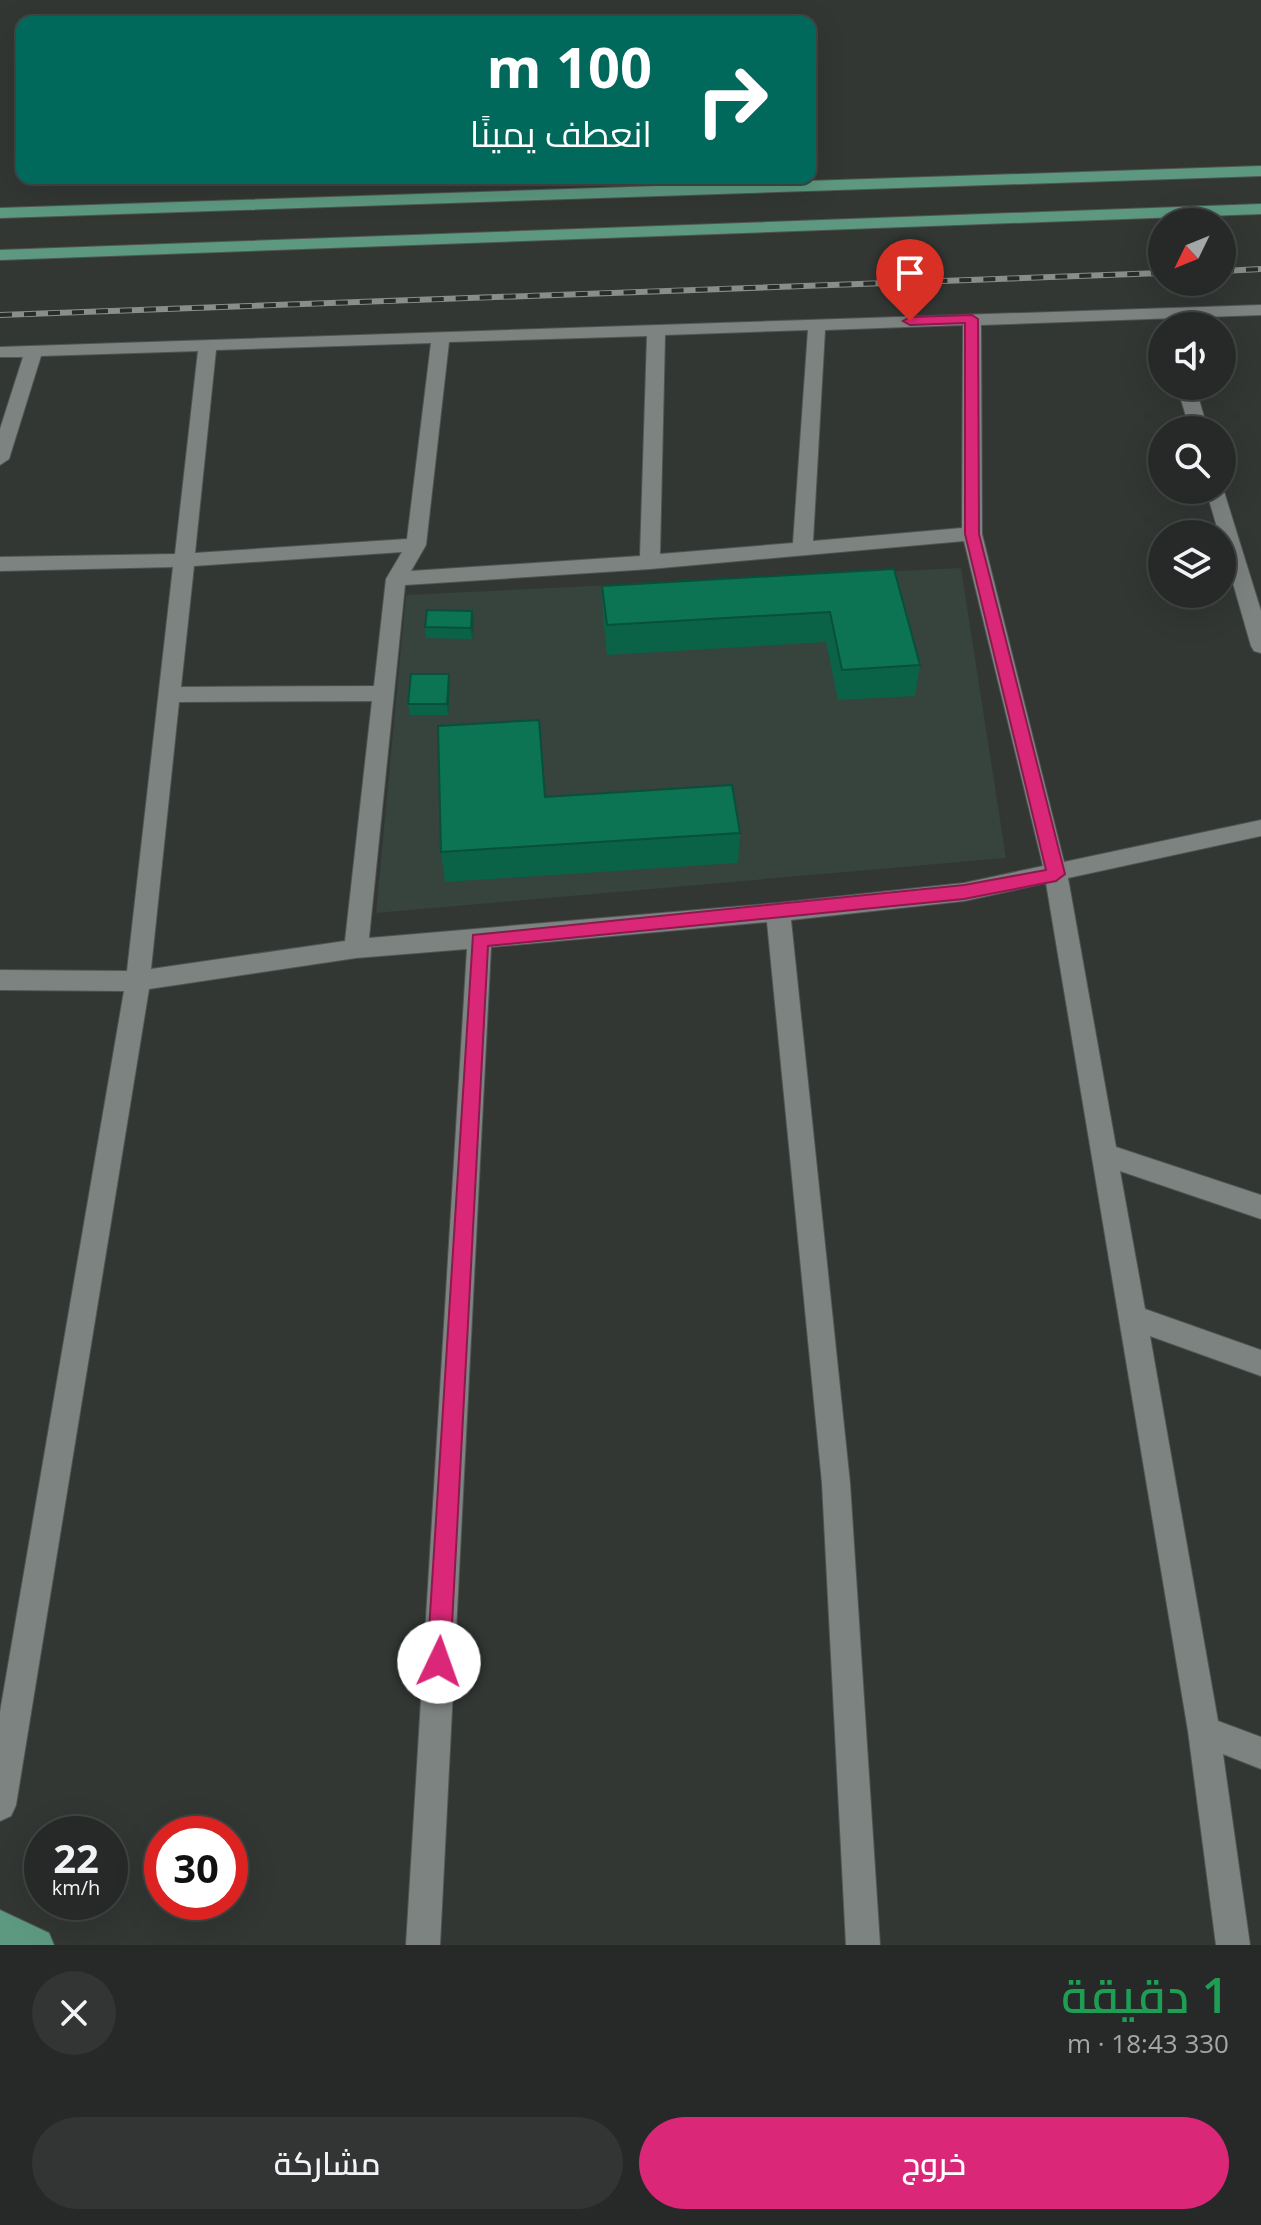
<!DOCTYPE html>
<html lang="ar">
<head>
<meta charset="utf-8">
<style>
	:root { --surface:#262927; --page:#323533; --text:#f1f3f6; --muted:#a4a6a7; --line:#424544; --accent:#db2777 }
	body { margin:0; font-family:"Open Sans",Cairo,sans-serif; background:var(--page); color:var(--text); direction:rtl; height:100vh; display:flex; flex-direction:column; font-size:30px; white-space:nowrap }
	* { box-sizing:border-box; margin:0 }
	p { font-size:26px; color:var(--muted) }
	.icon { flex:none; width:44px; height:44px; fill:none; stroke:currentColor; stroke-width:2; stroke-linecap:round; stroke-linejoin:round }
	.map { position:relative; height:1945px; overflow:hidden; direction:ltr }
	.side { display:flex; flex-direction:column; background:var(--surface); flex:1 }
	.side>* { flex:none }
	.banner { position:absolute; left:16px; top:16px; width:800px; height:168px; border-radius:16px; box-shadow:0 8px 32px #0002,0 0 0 2px var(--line); direction:rtl; background:#00695c; color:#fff; overflow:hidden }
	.needle { width:52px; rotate:227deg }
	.tools { position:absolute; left:1148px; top:208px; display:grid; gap:16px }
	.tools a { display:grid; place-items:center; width:88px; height:88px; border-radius:50%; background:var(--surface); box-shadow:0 8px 32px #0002,0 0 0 2px var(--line); font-size:40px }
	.speed { position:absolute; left:24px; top:1816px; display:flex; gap:16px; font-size:40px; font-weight:700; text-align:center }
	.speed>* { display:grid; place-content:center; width:104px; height:104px; border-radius:50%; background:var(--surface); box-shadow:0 8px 32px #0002,0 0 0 2px var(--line); line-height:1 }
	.speed small { font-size:20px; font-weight:400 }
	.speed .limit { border:12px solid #d22; background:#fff; color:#111 }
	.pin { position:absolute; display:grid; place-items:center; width:68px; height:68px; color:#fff; margin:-82px -34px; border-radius:50% 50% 50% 0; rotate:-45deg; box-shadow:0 0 8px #0007 }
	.pin .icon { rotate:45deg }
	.me { position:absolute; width:88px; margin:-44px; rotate:3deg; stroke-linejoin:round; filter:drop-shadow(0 0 6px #0008) }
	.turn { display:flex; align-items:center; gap:28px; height:168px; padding:0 32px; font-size:36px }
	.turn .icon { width:104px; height:104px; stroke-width:2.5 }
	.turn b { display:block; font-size:56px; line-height:68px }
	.round { display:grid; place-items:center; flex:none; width:84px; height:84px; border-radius:42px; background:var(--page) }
	.summary { display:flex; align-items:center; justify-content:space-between; height:136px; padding:0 32px }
	h1 { font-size:48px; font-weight:600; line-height:60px; color:#1e9e55 }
	.cta { display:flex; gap:16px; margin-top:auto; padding:16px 32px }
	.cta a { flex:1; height:92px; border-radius:48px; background:var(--accent); color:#fff; font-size:32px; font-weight:600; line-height:92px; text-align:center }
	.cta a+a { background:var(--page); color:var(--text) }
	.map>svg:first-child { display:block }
	.built { fill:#37433d }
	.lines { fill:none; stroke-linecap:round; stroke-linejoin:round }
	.minor-casing { stroke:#505452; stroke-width:2 }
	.major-casing { stroke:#505452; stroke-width:2 }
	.minor { fill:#7d8380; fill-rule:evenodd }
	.major { fill:#5d9981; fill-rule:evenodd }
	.rail-casing { stroke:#898e8b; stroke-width:6 }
	.rail { stroke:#282d2a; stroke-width:4; stroke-dasharray:12; stroke-linecap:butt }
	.wall { fill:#0a6347 }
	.shaded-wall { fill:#08503a }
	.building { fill:#0c7353; stroke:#08503a; stroke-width:2 }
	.route { fill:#db2777; stroke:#8e194d; stroke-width:2 }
</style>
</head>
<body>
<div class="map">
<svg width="1261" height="1945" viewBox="0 0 1261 1945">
	<rect width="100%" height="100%" fill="#323734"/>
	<path class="built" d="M961 568 1006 858 376 913 406 595Z"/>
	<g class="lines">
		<g class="minor-casing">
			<path id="minor" d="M1261 305V315L981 325 982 534 1064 862 1261 820V836L1068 878 1116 1147 1261 1195V1219L1120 1171 1145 1309 1261 1350V1376L1150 1336 1218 1721 1261 1737V1769L1223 1754 1250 1945H1216L1188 1731 1046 883 964 901 791 920 850 1483 880 1945H846L822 1483 767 922 491 947 440 1945H406L467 949 356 958 149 989 16 1805 11 1816 0 1821V1712L124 991 0 990V970L127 971 173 567 0 571V557L175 554 198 351 41 356 9 459 0 465V429L23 357H0V347ZM963 325 962 528 813 541 825 330ZM808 330 793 543 660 554 665 335ZM647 336 640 556 411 571 426 545 449 342ZM431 343 407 539 195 553 216 350ZM964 541 1043 866 964 883 778 903 369 938 405 585 650 569ZM402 552 386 579 374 686 181 687 194 566ZM372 701 345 941 151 969 179 702Z
				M1177 386H1195L1208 430H1190Z
				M1222 485 1261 611V653L1254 651 1251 646 1222 545V534H1219L1206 490H1222Z"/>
		</g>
		<g class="major-casing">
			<path id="major" d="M1261 166V176L0 218V208Z
				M1261 204V214L0 260V250Z
				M0 1910 49 1933 54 1945H0Z"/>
		</g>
		<use href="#minor" class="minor"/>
		<use href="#major" class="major"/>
		<g class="rail-casing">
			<path id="rail" d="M1222 271 1261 269
				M0 315 1162 273"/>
		</g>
		<use href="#rail" class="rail"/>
	</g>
	<path class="wall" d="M894 569 920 665 915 696 838 700 826 642 607 655 603 616 602 586Z
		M474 622 472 639 426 638 425 627Z
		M449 674 450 685 448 715H410L408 704Z
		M545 797 740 833 738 863 445 882 441 852Z"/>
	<path class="shaded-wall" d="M472 611 474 622 472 639 471 628Z
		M449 674 450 685 448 715 447 704Z"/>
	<path class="building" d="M894 569 920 665 842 670 830 612 607 625 602 586Z
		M427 610 472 611 471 628 425 627Z
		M411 674H449L447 704H408Z
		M539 720 545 797 732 785 740 833 441 852 438 726Z"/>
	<path class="route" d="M972 315 978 319 979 534 1065 874 1056 881 964 899 488 946 450 1662 447 1670 439 1674 431 1670 427 1662 473 935 964 885 1046 870 965 534V323L910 325 903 321 910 317Z"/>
</svg>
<div class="tools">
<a><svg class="needle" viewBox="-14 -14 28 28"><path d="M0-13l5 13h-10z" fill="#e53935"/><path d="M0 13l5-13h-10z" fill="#a4a6a7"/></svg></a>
<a><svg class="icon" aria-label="sound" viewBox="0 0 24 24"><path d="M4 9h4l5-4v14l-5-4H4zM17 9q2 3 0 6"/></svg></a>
<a><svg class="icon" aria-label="search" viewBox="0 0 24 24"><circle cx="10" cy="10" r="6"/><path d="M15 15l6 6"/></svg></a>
<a><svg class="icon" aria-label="layers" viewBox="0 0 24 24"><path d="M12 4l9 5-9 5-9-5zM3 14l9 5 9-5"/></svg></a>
</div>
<div class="speed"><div>22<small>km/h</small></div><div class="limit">30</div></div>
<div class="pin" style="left:910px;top:321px;background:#d93025"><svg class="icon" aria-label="arrive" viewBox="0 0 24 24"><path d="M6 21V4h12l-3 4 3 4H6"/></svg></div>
<svg class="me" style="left:439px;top:1662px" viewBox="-20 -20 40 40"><circle r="19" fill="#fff"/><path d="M0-13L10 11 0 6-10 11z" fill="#db2777"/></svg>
<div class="banner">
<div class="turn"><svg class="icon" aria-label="right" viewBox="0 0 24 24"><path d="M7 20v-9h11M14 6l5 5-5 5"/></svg><div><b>100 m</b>انعطف يمينًا</div></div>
</div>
</div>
<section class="side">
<div class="summary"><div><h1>1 دقيقة</h1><p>330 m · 18:43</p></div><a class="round"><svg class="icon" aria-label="close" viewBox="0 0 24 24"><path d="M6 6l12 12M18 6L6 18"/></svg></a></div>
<div class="cta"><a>خروج</a><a>مشاركة</a></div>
</section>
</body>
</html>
